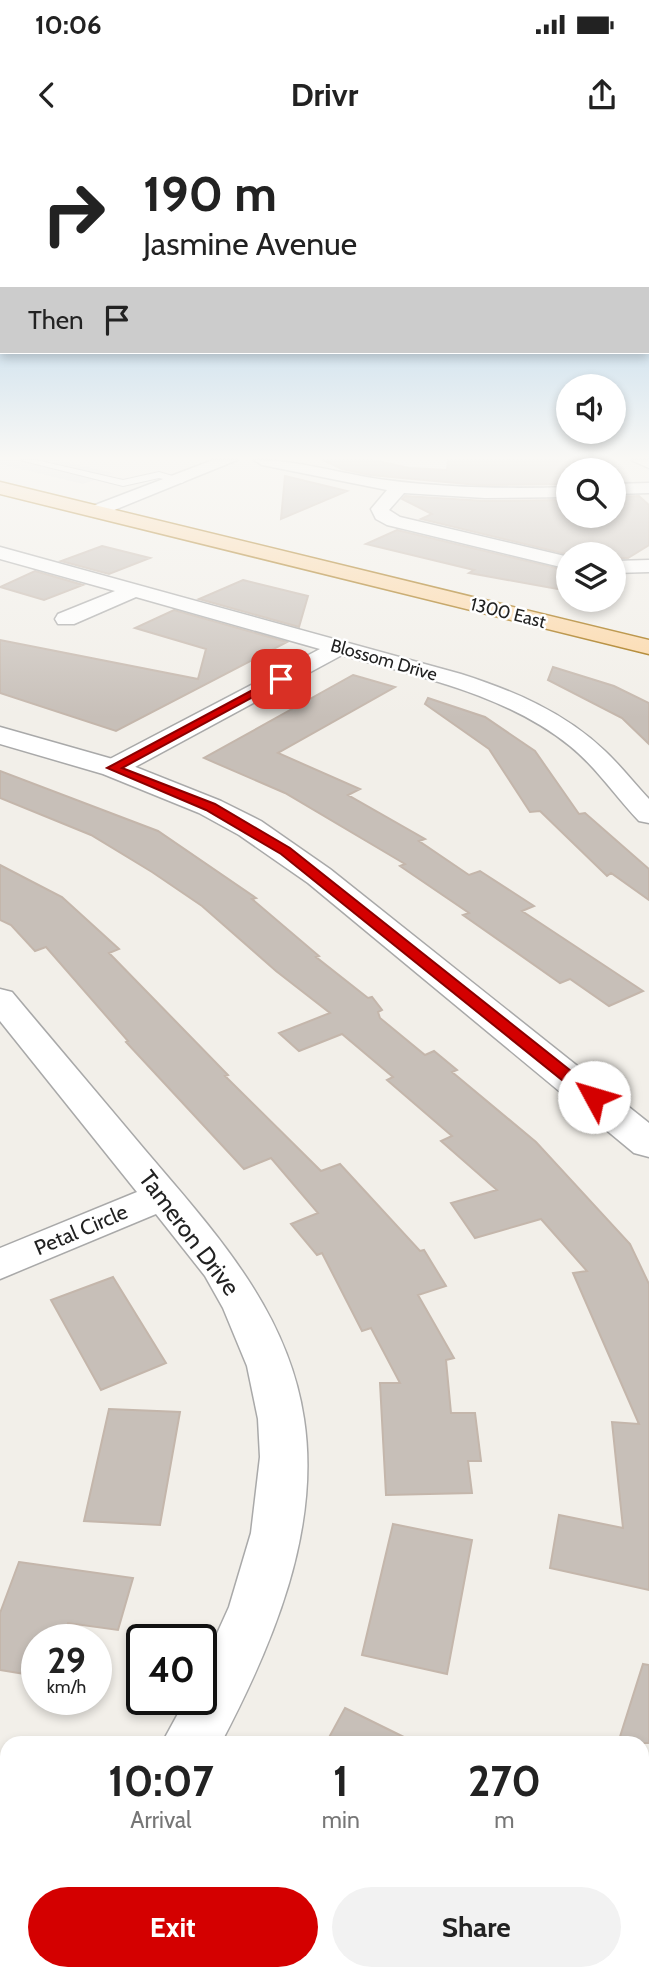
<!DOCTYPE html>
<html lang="en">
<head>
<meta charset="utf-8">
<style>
	:root { --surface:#fff; --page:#f2f2f2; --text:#222; --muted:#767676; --accent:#d40000 }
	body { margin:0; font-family:Cabin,sans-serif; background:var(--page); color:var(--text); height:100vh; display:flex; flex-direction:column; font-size:26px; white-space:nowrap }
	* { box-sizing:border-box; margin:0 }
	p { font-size:23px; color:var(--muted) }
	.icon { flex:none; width:38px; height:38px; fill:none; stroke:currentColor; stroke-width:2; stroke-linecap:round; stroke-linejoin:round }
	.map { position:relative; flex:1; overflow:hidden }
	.details { position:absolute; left:0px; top:1596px; width:649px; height:245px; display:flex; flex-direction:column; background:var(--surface); border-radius:21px 21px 0 0; box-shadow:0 4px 10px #0003 }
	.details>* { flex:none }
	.guide { position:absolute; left:0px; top:0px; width:649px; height:214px; box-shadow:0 4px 10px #0003; background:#fff; color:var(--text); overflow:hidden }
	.fabs { position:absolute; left:556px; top:234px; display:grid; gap:14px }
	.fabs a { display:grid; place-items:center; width:70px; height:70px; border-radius:50%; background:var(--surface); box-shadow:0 4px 10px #0003; font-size:35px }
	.speed { position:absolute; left:21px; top:1484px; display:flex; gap:14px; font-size:35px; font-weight:700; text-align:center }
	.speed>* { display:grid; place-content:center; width:91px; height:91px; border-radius:50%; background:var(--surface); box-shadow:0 4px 10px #0003; line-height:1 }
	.speed small { font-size:18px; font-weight:400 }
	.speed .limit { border:4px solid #111; border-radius:10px; background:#fff; color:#111 }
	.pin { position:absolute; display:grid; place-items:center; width:60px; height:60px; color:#fff; margin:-30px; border-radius:14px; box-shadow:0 4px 10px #0006 }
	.me { position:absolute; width:77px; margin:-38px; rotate:309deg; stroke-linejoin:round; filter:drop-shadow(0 0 5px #0008) }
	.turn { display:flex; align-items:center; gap:24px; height:147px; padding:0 28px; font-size:32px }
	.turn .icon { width:91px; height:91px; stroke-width:2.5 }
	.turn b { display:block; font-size:49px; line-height:60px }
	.then { display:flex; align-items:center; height:66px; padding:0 28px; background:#0003; gap:14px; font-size:26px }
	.eta { display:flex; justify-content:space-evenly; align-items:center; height:119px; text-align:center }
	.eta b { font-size:42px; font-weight:700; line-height:49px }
	.cta { display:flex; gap:14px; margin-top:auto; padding:14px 28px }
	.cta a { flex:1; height:80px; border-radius:42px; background:var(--accent); color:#fff; font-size:28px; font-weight:700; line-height:80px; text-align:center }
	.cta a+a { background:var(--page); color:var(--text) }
	.status { display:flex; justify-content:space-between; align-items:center; height:49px; padding:0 35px; background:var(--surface); direction:ltr }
	.status svg { height:19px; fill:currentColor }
	header { display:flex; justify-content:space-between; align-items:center; height:91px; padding:0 28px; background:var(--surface); font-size:32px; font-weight:700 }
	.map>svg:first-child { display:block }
	.parking { fill:#e2e2e2 }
	.building { fill:#c7bfb8; stroke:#c4b6ab; stroke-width:2 }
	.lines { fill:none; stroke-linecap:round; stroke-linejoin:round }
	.service-casing { stroke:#a9a9a9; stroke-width:2 }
	.minor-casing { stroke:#a9a9a9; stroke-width:3 }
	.tertiary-casing { stroke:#a9a9a9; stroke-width:3 }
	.primary-casing { stroke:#a06b00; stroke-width:3 }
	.service { fill:#fff; fill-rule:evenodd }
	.minor { fill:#fff; fill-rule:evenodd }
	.tertiary { fill:#fff; fill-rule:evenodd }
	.primary { fill:#fcd6a4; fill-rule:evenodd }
	.route { fill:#d40000; stroke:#8a0000; stroke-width:2 }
	.labels { text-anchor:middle; stroke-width:5; stroke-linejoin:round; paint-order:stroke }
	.far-street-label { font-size:18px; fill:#222; stroke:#fff }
	.street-label { font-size:21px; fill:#222; stroke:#fff }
	.near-street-label { font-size:24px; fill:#222; stroke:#fff }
</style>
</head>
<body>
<div class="status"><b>10:06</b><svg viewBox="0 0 49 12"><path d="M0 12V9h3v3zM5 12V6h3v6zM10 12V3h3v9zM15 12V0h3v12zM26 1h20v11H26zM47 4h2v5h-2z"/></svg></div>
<header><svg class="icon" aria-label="back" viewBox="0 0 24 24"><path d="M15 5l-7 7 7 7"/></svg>Drivr<svg class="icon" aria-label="share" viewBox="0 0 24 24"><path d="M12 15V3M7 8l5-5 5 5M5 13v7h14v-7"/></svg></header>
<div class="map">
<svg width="649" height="1841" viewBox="0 0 649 1841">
	<rect width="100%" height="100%" fill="#f2efe9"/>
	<path class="parking" d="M0 320H57L113 333 83 344 0 324Z"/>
	<path class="building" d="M323 320H373L409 328 447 330 448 320H581L606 325 612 331H569V344L478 345 370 335 342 329Z
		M285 336 347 351 281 379Z
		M405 356 485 361 569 360V376H614V357L639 356 649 365V405L628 418H614V415H570L421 379 432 374 402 359Z
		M397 390 569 431V451L469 433 474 430 366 404Z
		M102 406 150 418 109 434 61 421Z
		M35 431 83 445 44 460 0 447Z
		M243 440 308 456 299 487 199 459Z
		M174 470 287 502 116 591 0 553V500L198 539 206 509 135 488Z
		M553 527 614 546 649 563V604L622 578 548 540Z
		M353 535 395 547 278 613 360 649 348 655 425 699 419 701 469 735 480 731 534 766 522 771 643 851 609 866 570 839 560 843 463 775 469 773 400 726 405 724 285 653 204 618Z
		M428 558 485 577 535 611 579 674 585 673 649 729V760L611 733 607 736 540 671 530 672 489 609 425 564Z
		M0 631 158 691 256 758 252 759 319 816 316 817 368 858 372 857 382 870 378 872 380 878 425 915 434 911 457 930 452 932 536 1002 630 1104 649 1144V1450L550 1428 559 1375 623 1388 612 1282 639 1284 573 1133 587 1131 541 1079 475 1098 451 1063 497 1050 441 1001 452 996 387 940 393 937 342 894 299 911 279 893 330 873 276 831 202 766 152 732 91 695 0 658Z
		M0 725 62 757 119 809 109 813 228 935 225 936 321 1031 340 1024 420 1111 424 1110 446 1146 418 1155 454 1218 446 1220 451 1273H475L481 1321H468L472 1353 386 1355 380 1243H400L371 1188 362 1191 322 1113 317 1115 291 1084 318 1073 271 1018 244 1029 126 902 128 901 46 807 35 811 11 785 0 780Z
		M113 1137 166 1223 101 1250 51 1160Z
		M109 1269 180 1272 160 1385 84 1381Z
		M393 1384 472 1400 447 1534 362 1515Z
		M19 1422 133 1438 118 1490 68 1483 62 1500H37V1536L0 1530V1473Z
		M643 1524 649 1525V1603H618Z
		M345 1568 416 1603H326Z"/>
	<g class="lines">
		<g class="service-casing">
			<path id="service" d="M20 320H36L123 340 159 332 186 340 182 343 159 338 123 346Z"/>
		</g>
		<g class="minor-casing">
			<path id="minor" d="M213 320H237L102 375H90L87 371 90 367Z
				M254 320C299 320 341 334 386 340 447 348 508 349 569 347V357L485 358 404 353 389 370 400 377 569 417V429L387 385 376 379 371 369 387 350 262 325Z
				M631 320H649V328Z
				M649 343V353L614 354V344Z
				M0 407 461 534C514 551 564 572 605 611 621 626 634 643 649 659V683L639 681C615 656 597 628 570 606 505 554 420 537 342 515L122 634H104L100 628 104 622 320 509 136 457 74 484H58L55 479 58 474 115 451 0 419Z
				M649 420V432L614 433V421Z
				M0 849 12 852C56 905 101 957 145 1010 213 1090 288 1170 304 1279 321 1391 272 1506 221 1603H162L186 1559H201V1529L229 1467 251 1393 260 1317 258 1279 247 1226 223 1168 205 1136 156 1074 0 1139V1108L137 1052 0 881Z
				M7 1804V1834H41L39 1841H0V1807Z"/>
		</g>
		<g class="tertiary-casing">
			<path id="tertiary" d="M0 587 123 622 221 661 261 681 330 729 649 983V1017L634 1013 308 743 239 695 199 673 103 634 0 604Z"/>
		</g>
		<g class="primary-casing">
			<path id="primary" d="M0 342 649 500V514L0 354Z"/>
		</g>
		<use href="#service" class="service"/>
		<use href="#minor" class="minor"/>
		<use href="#tertiary" class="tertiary"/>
		<use href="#primary" class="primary"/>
	</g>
	<linearGradient id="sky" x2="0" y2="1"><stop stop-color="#8fc0e4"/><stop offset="0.55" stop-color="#f9f8f5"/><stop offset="1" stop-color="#f9f8f5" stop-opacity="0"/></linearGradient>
	<rect width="649" height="578" fill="url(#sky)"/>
	<path class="route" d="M277 537 286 539 122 628 215 664 290 708 600 954V961H588L281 714 206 670 107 628Z"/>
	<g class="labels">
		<g class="far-street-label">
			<text transform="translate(508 473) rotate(14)" y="6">1300 East</text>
			<text transform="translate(384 520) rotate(16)" y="6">Blossom Drive</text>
		</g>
		<g class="street-label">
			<text transform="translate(81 1090) rotate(-23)" y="7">Petal Circle</text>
		</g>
		<g class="near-street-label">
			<text transform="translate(189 1093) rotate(53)" y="8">Tameron Drive</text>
		</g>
	</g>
</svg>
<div class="fabs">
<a><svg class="icon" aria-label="sound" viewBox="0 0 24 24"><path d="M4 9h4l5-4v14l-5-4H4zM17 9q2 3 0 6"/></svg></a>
<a><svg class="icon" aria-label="search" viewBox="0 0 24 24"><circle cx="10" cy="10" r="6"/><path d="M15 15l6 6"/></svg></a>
<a><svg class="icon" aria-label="layers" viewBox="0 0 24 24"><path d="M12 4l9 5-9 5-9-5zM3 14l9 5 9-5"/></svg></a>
</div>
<div class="speed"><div>29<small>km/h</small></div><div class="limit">40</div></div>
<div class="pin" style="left:281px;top:539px;background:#d93025"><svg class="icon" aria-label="arrive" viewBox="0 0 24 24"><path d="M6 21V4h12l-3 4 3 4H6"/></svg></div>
<svg class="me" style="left:594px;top:957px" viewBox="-20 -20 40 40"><circle r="19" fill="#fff"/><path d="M0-13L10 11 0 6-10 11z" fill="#d40000"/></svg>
<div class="guide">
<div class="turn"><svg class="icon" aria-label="right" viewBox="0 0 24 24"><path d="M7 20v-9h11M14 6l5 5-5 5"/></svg><div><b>190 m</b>Jasmine Avenue</div></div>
<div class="then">Then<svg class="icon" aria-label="arrive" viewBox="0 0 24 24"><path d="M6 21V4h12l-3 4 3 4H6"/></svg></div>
</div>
<section class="details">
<div class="eta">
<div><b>10:07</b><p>Arrival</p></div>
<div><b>1</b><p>min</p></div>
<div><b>270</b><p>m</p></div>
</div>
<div class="cta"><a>Exit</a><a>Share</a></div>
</section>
</div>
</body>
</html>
